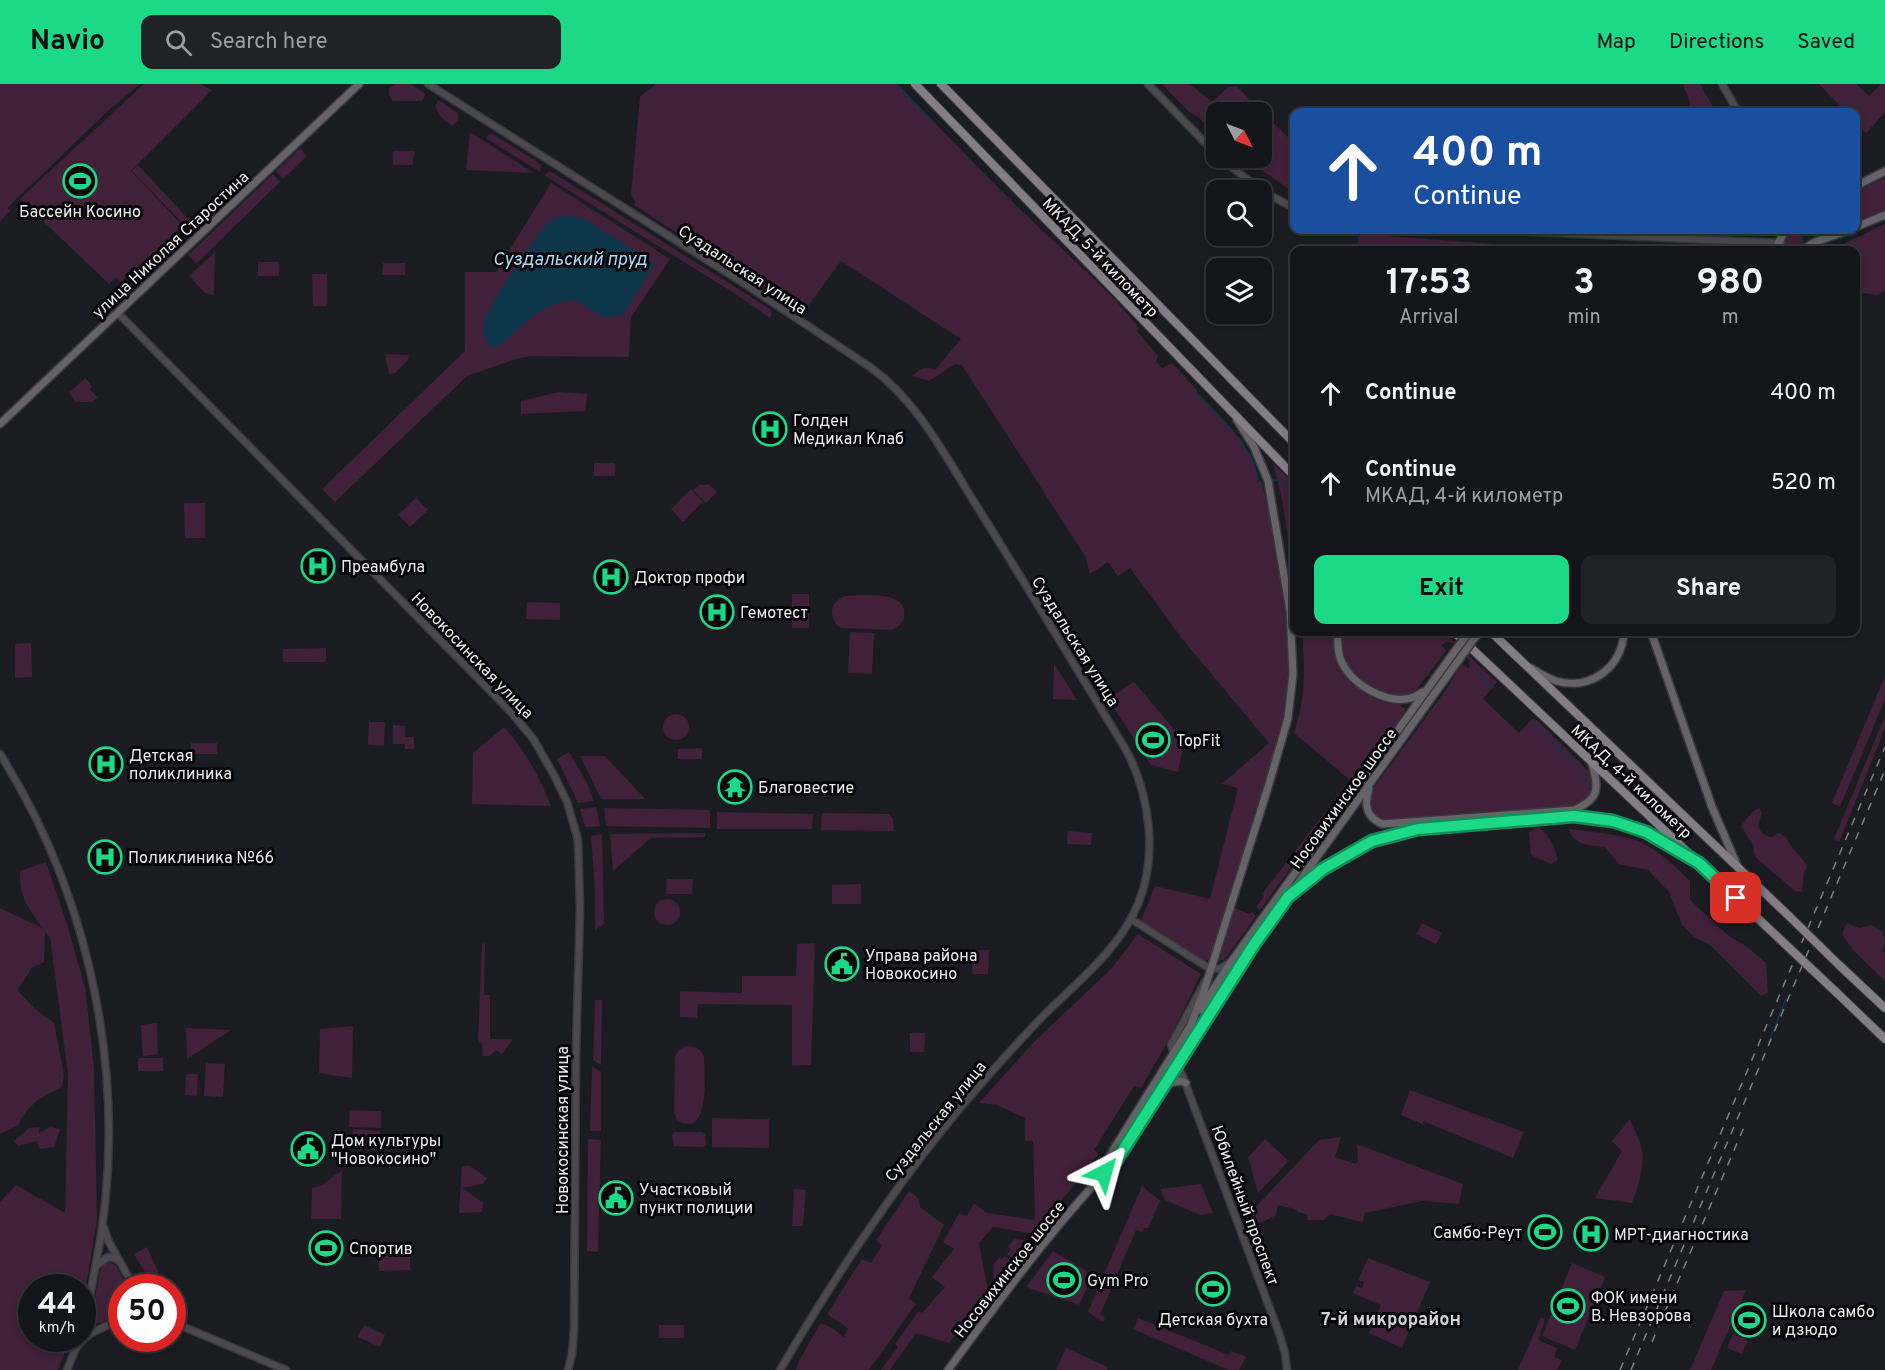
<!DOCTYPE html>
<html lang="en">
<head>
<meta charset="utf-8">
<style>
	:root { --surface:#14151a; --page:#212227; --text:#f1f3f6; --muted:#9d9fa2; --line:#333439; --accent:#1cd988 }
	body { margin:0; font-family:Overpass,sans-serif; background:var(--page); color:var(--text); height:100vh; display:flex; flex-direction:column; font-size:22px; white-space:nowrap }
	* { box-sizing:border-box; margin:0 }
	p { font-size:20px; color:var(--muted) }
	.icon { flex:none; width:33px; height:33px; fill:none; stroke:currentColor; stroke-width:2; stroke-linecap:round; stroke-linejoin:round }
	.map { position:relative; flex:1; overflow:hidden }
	.sheet { position:absolute; left:1290px; top:162px; width:570px; height:390px; display:flex; flex-direction:column; background:var(--surface); border-radius:12px; box-shadow:0 3px 9px #0003,0 0 0 2px var(--line) }
	.sheet>* { flex:none }
	.top-card { position:absolute; left:1290px; top:24px; width:570px; height:126px; border-radius:12px; box-shadow:0 3px 9px #0003,0 0 0 2px var(--line); background:#1a4fa0; color:#fff; overflow:hidden }
	.needle { width:39px; rotate:132deg }
	.buttons { position:absolute; left:1206px; top:18px; display:grid; gap:12px }
	.buttons a { display:grid; place-items:center; width:66px; height:66px; border-radius:12px; background:var(--surface); box-shadow:0 3px 9px #0003,0 0 0 2px var(--line); font-size:30px }
	.speed { position:absolute; left:18px; top:1190px; display:flex; gap:12px; font-size:30px; font-weight:700; text-align:center }
	.speed>* { display:grid; place-content:center; width:78px; height:78px; border-radius:50%; background:var(--surface); box-shadow:0 3px 9px #0003,0 0 0 2px var(--line); line-height:1 }
	.speed small { font-size:15px; font-weight:400 }
	.speed .limit { border:9px solid #d22; background:#fff; color:#111 }
	.pin { position:absolute; display:grid; place-items:center; width:51px; height:51px; color:#fff; margin:-26px; border-radius:12px; box-shadow:0 3px 9px #0006 }
	.me { position:absolute; width:66px; margin:-33px; rotate:39deg; stroke-linejoin:round; filter:drop-shadow(0 0 4px #0008) }
	.turn { display:flex; align-items:center; gap:21px; height:126px; padding:0 24px; font-size:27px }
	.turn .icon { width:78px; height:78px; stroke-width:2.5 }
	.turn b { display:block; font-size:42px; line-height:51px }
	.eta { display:flex; justify-content:space-evenly; align-items:center; height:102px; text-align:center }
	.eta b { font-size:36px; font-weight:700; line-height:42px }
	.button { display:flex; gap:12px; margin-top:auto; padding:12px 24px }
	.button a { flex:1; height:69px; border-radius:12px; background:var(--accent); color:#111; font-size:24px; font-weight:700; line-height:69px; text-align:center }
	.button a+a { background:var(--page); color:var(--text) }
	ul { padding:0; list-style:none }
	li { display:flex; align-items:center; gap:18px; height:90px; padding:0 24px }
	li div { flex:1 }
	li b { display:block; font-size:22px }
	li em { font-style:normal }
	header { display:flex; align-items:center; gap:36px; box-sizing:border-box; height:84px; padding:0 30px; background:var(--accent); color:#111 }
	header strong { font-size:28px }
	nav { display:flex; gap:33px; margin-inline-start:auto; font-size:21px }
	.search { width:420px; height:54px; background:var(--page); display:flex; align-items:center; gap:15px; box-sizing:border-box; padding:0 21px; border-radius:12px; color:var(--muted); font-size:22px }
	.map>svg:first-child { display:block }
	.green { fill:#41203a }
	.water { fill:#0d364a }
	.lines { fill:none; stroke-linecap:round; stroke-linejoin:round }
	.stream { stroke:#0d364a; stroke-width:1.5 }
	.tertiary-casing { stroke:#38393f; stroke-width:9 }
	.secondary-casing { stroke:#38393f; stroke-width:10 }
	.trunk-casing { stroke:#38393f; stroke-width:10 }
	.tertiary { stroke:#4b494d; stroke-width:6 }
	.secondary { stroke:#656268; stroke-width:7 }
	.trunk { stroke:#837e86; stroke-width:8 }
	.rail { stroke:#7e7e84; stroke-width:1.5; stroke-dasharray:8 8; stroke-linecap:butt }
	.secondary-bridge-casing { stroke:#38393f; stroke-width:10; stroke-linecap:butt }
	.trunk-bridge-casing { stroke:#38393f; stroke-width:10; stroke-linecap:butt }
	.secondary-bridge { stroke:#656268; stroke-width:7 }
	.trunk-bridge { stroke:#837e86; stroke-width:8 }
	.route-casing { stroke:#128d58; stroke-width:15 }
	.route { stroke:#1cd988; stroke-width:10 }
	.labels { text-anchor:middle; stroke-width:6; stroke-linejoin:round; paint-order:stroke }
	.poi-label { font-size:16px; fill:#ececf1; stroke:#070709; text-anchor:start }
	.street-label { font-size:16px; fill:#ececf1; stroke:#070709 }
	.water-label { font-size:18px; font-style:italic; fill:#addbf5; stroke:#070709 }
	.neighbourhood-label { font-size:18px; font-weight:bold; fill:#cfd0d9; stroke:#070709 }
</style>
</head>
<body>
<header>
<strong>Navio</strong>
<div class="search"><svg class="icon" aria-label="search" viewBox="0 0 24 24"><circle cx="10" cy="10" r="6"/><path d="M15 15l6 6"/></svg>Search here</div>
<nav><a>Map</a><a>Directions</a><a>Saved</a></nav>
</header>
<div class="map">
<svg width="1885" height="1286" viewBox="0 0 1885 1286">
	<rect width="100%" height="100%" fill="#1b1c22"/>
	<path class="green" d="M0 0H140L111 24 7 124 10 127 0 138Z
		M144 0H200L212 6 131 87 186 145 133 196 129 192 120 198 116 193 109 200 20 115Z
		M395 0H410L426 10 422 17H393L389 11V4Z
		M656 0H897C940 44 982 88 1026 131 1064 168 1106 202 1139 244L1137 247 1158 272 1156 278 1162 284 1172 279 1197 306 1196 309 1241 356 1252 375 1259 397 1262 399C1278 467 1295 541 1288 611 1284 650 1270 689 1258 726 1242 775 1227 824 1211 873L1204 878 1142 840 1141 836 1155 802 1210 815 1238 704 1222 700 1269 659 1183 556 1130 484 1118 492 1108 478 1090 490 1085 472 962 281 955 280 929 297 912 292C921 285 924 281 935 286L961 255 841 177 802 230 634 121 636 118 631 111 640 13Z
		M1162 0H1190L1212 18 1228 3 1236 2 1294 59V109L1245 74H1262V28H1216V50L1198 33 1189 28Z
		M1683 0H1700L1716 28H1689L1690 18Z
		M1819 0H1856L1869 12 1881 0H1885V28L1866 49 1856 39V28H1846Z
		M438 16 458 29V36L452 42 440 32 435 23Z
		M470 48 534 89 466 86Z
		M490 49 538 78 541 81 540 88 486 54Z
		M300 64 307 72 283 95 276 87Z
		M393 67H415L412 81H393Z
		M138 81 192 139 187 144 132 87Z
		M550 87 770 225 772 230 770 234 734 209 544 91Z
		M273 90 280 98 196 180 188 171Z
		M1882 95H1885V126L1856 140V108Z
		M551 99 670 175 631 233 629 273 531 272 516 275 467 292 335 418 322 405 465 267V188H496Z
		M1885 140V207L1877 211 1856 208V166H1831Z
		M1785 156a9 9 0 1 1 18 0a9 9 0 1 1-18 0Z
		M1358 150 1523 162V166H1358Z
		M215 168 214 211 205 209 189 192Z
		M258 178H279V192H258Z
		M383 179H405V191H382Z
		M312 190H327V222H313Z
		M385 270 409 271 408 276 395 289 389 290Z
		M85 294 92 302 90 306 98 313 92 318H76L69 309Z
		M559 308 587 310 585 327 521 330V317Z
		M594 379H615V392H594Z
		M1273 379 1294 400V495L1282 415Z
		M699 401H710L717 408 706 419 693 406Z
		M691 405 703 418 683 438 671 425Z
		M416 414 428 426 410 443 398 431Z
		M184 419H205V454H185Z
		M792 510H809V544H792Z
		M845 512C861 511 910 506 904 533 903 540 897 544 891 546L841 544C827 534 830 518 845 512Z
		M527 518 560 519V536L526 535Z
		M850 548 874 549 872 590 848 589Z
		M1302 548H1334C1329 580 1349 605 1380 614 1389 617 1397 618 1405 625L1403 631 1260 826 1256 823 1264 813 1262 810 1350 696 1294 649C1306 611 1305 586 1302 548Z
		M1343 548H1443L1497 598 1483 615 1519 649 1532 635 1537 636 1589 688C1599 708 1591 715 1573 723L1382 737C1368 731 1368 718 1373 705L1450 600 1461 580 1469 585 1470 577 1453 559 1446 558 1441 561 1446 567 1415 607C1394 619 1359 599 1348 581 1342 571 1341 558 1343 548Z
		M31 559 32 593 15 594V560Z
		M326 564V578H283V565Z
		M1054 579 1077 616 1053 615Z
		M1885 592V615L1840 723 1832 719Z
		M1134 598 1184 657 1178 688 1151 681 1108 615Z
		M663 643a13 13 0 1 1 26 0a13 13 0 1 1-26 0Z
		M1885 632V644L1839 758 1834 755Z
		M369 638H385L384 662 368 661Z
		M393 641 405 642V653H414V665H405V660H393Z
		M504 643C527 670 538 690 551 722L472 720 473 669Z
		M191 659H217V670H191Z
		M702 664V675H678V665Z
		M569 668 587 699 594 717 578 719 557 675Z
		M580 672H605L645 715H601Z
		M596 723 600 742 585 743 580 725Z
		M604 724 710 726V744L606 742Z
		M1759 724 1762 729 1758 742C1761 749 1764 752 1772 753L1778 749C1787 752 1787 756 1792 763 1797 771 1804 773 1807 784L1804 789 1802 808 1795 807 1756 774 1754 769V762L1741 742 1753 727Z
		M717 728 813 730 812 745H717Z
		M822 729 889 730 893 735 894 747 821 746Z
		M1539 743C1551 753 1554 761 1558 776L1551 780 1531 771 1529 748Z
		M1568 745C1587 747 1606 749 1624 753 1650 758 1672 779 1690 797V816L1729 852 1746 862 1766 879 1768 909 1761 912 1710 861 1694 853 1682 841 1669 808 1648 786 1619 780 1605 763C1588 761 1576 762 1568 745Z
		M1068 747 1092 749 1091 761 1067 760Z
		M705 749V753L651 754 613 787 610 750Z
		M602 750 604 839 595 847V804L591 752Z
		M46 778 66 837 85 903 94 984 97 1135 83 1221 82 1203H32V1254H70L58 1286H0V1118L16 1101 65 1129 68 990 50 853 45 848 44 878 31 884C28 893 21 897 18 907L34 924 54 939 64 991 62 1003 39 1015 26 1027 18 1041 0 1050V824L42 844C28 822 20 816 20 787Z
		M667 795H693L692 810H666Z
		M861 800V820H832V801Z
		M654 828a13 13 0 1 1 26 0a13 13 0 1 1-26 0Z
		M1234 824 1250 830 1252 828 1256 832 1225 875 1219 877Z
		M1422 839 1442 849 1436 860 1416 850Z
		M1847 839 1859 844 1872 841 1883 848 1885 859 1882 867 1885 869V897L1853 866 1842 850Z
		M1138 850 1201 890 1172 950 1141 1004 1134 1002 1094 1066 1099 1070 1035 1150 993 1143 979 1159 989 1211 949 1259 916 1249 890 1286H881L898 1263 895 1260 919 1227 922 1229 945 1203 932 1193 954 1165 943 1158 959 1129 967 1132 974 1119 987 1129 1035 1136 1033 1057H1025V1034L997 1021 979 1019 1034 958 1112 884Z
		M482 859 485 860 484 911H490V955H513L502 970 496 966 490 972H483L482 959 478 958Z
		M815 859 811 981 792 982V921L698 920 697 934 680 933V907L742 909V892H796L797 860Z
		M973 866H989L988 890H972Z
		M595 916H602L601 981 593 976Z
		M157 939 158 970 143 972 141 941Z
		M353 942 352 994 319 989 320 945Z
		M186 944 231 946 187 975Z
		M910 949H925L924 968H910Z
		M685 962C695 962 699 964 704 972 704 988 710 1040 688 1040 680 1040 677 1036 674 1029L675 973 678 967Z
		M138 974H163V987H138Z
		M206 979 225 980 223 1013 204 1012Z
		M592 982 601 988V1047H590Z
		M186 990H198L197 1012 185 1011Z
		M1410 1006 1524 1048 1513 1074 1423 1037V1040L1401 1031Z
		M350 1026 381 1027V1044L349 1043Z
		M712 1034 769 1035V1064L712 1063Z
		M1630 1035C1633 1044 1639 1053 1641 1062 1646 1080 1638 1102 1632 1119L1595 1114 1622 1067 1612 1057Z
		M40 1043 39 1049 50 1043 60 1045 54 1063 39 1065 37 1057 18 1062 14 1057 29 1044Z
		M353 1045 380 1047V1067L351 1062Z
		M674 1048H702L705 1050 706 1060 703 1063 674 1062 672 1050Z
		M1341 1053 1335 1073 1356 1080 1358 1076 1357 1060 1463 1100 1459 1120 1422 1117 1365 1129 1362 1138 1330 1130 1323 1136H1307L1308 1131 1298 1128 1295 1125 1278 1121 1276 1131 1263 1138 1255 1139 1250 1129 1319 1056Z
		M588 1055 601 1056 598 1168 587 1167Z
		M1265 1055 1289 1077 1258 1109 1248 1073Z
		M462 1082H470L487 1094 483 1100 462 1104 483 1119 482 1128 459 1129Z
		M342 1086 341 1135H311L312 1104 322 1101Z
		M1201 1100 1213 1129 1200 1131 1165 1116 1160 1105Z
		M1142 1102 1160 1117 1148 1144H1144L1143 1148 1136 1146 1100 1231 1105 1233 1103 1238 1088 1228Z
		M794 1105 806 1106 803 1142H792Z
		M909 1107 919 1115 920 1123 944 1141 909 1214 916 1220 869 1286H796L799 1277 820 1240C829 1240 838 1248 844 1254L848 1244 827 1230 862 1175 871 1179 882 1162 876 1156Z
		M1015 1155 1031 1157 1016 1176 1007 1170 1011 1165 1007 1163Z
		M147 1163 165 1203H154L134 1170Z
		M1053 1167 1093 1191 1079 1221 1026 1203Z
		M410 1170V1186L379 1187V1171Z
		M1005 1172 1013 1179 994 1203 993 1181 999 1174 1001 1176Z
		M1368 1174 1430 1198 1402 1264 1369 1249 1381 1221 1353 1209 1356 1202 1362 1204 1364 1198 1358 1196Z
		M109 1178 116 1182 128 1203H122L121 1229 101 1239 94 1240 91 1237V1233L100 1187 104 1181Z
		M1572 1179 1605 1193 1575 1266 1542 1252Z
		M1746 1206 1711 1286H1690L1724 1207Z
		M1541 1233 1545 1235 1538 1256 1557 1264 1554 1273 1562 1276 1557 1286H1518Z
		M1138 1234 1229 1271 1231 1267 1246 1273 1239 1286H1229L1133 1245Z
		M364 1241 385 1251 380 1263 358 1253Z
		M659 1241H684V1254H659Z
		M1733 1250 1748 1257 1742 1270 1727 1264Z
		M1066 1264 1108 1283 1107 1286H1056Z"/>
	<path class="water" d="M569 132 583 134 655 180 623 231C598 238 594 225 575 216 550 218 535 230 517 246 510 252 504 259 495 263L489 262 483 248 485 235 499 208 544 142 556 133Z"/>
	<g class="lines">
		<path class="stream" d="M897 0 935 40
			M1196 308 1233 347
			M1239 354 1252 375 1259 397
			M1274 396 1282 398 1294 411
			M1435 548 1441 554
			M1476 586 1494 604
			M1534 641 1577 682
			M1583 689 1590 700V705
			M1768 960 1786 915"/>
		<g class="tertiary-casing">
			<path id="tertiary" d="M428 0 742 198 870 283C919 318 946 374 978 424 1028 504 1077 585 1126 666 1150 711 1158 772 1138 820 1120 864 1079 897 1045 930 1018 958 991 988 966 1017 895 1101 835 1192 780 1286
				M1148 0 1216 70
				M1722 0 1738 28
				M1220 74 1261 106
				M1262 107 1294 124
				M1488 146 1781 159
				M1782 146 1781 159 1785 166
				M118 229 511 628 534 656 555 693 567 718 578 756 580 824 576 970 574 1246 572 1270 568 1286
				M0 670C95 821 131 1009 95 1185 91 1204 89 1224 82 1242
				M1131 835 1207 883 1220 885 1230 878
				M1206 896 1171 961 1279 1249 1285 1269 1287 1286
				M104 1144 109 1158 134 1203
				M97 1181 108 1173 114 1174 119 1177
				M172 1238 286 1286
				M74 1268C83 1249 103 1244 122 1235
				M67 1286 75 1266"/>
		</g>
		<g class="secondary-casing">
			<path id="secondary" d="M1856 102 1885 87
				M1856 143 1885 131
				M1777 166 1778 159 1786 146
				M1802 166 1815 158 1850 146
				M0 340 359 0
				M1338 548C1337 560 1338 574 1345 584 1356 602 1385 618 1406 615 1412 615 1418 611 1423 608
				M1651 548 1712 723 1737 781
				M1531 584C1539 589 1547 594 1556 597 1591 607 1622 583 1624 548
				M1369 705C1364 721 1366 733 1382 740L1574 726C1602 714 1598 702 1591 676
				M1297 806C1321 787 1346 767 1374 757 1414 743 1455 742 1496 738 1535 734 1575 727 1614 737 1643 744 1667 760 1692 775
				M1200 926 1231 878 1452 571
				M1190 943 1204 907 1269 700 1288 634 1293 590 1290 527 1268 397 1254 363 1237 336
				M1164 1000 1180 997 1186 999
				M1097 1092 1191 941
				M948 1286C1000 1215 1055 1140 1116 1077L1255 859 1458 577"/>
		</g>
		<g class="trunk-casing">
			<path id="trunk" d="M915 0 1294 392
				M941 0 1294 359
				M1454 548 1785 860
				M1491 548 1790 833
				M1839 881 1885 924
				M1836 908 1885 955"/>
		</g>
		<use href="#tertiary" class="tertiary"/>
		<use href="#secondary" class="secondary"/>
		<use href="#trunk" class="trunk"/>
		<path class="rail" d="M1652 1258 1744 1043
			M1620 1286 1885 663
			M1631 1286 1885 686"/>
		<g class="secondary-bridge-casing">
			<path id="secondary-bridge" d="M1452 571 1469 548
				M1458 577 1477 551"/>
		</g>
		<g class="trunk-bridge-casing">
			<path id="trunk-bridge" d="M1790 833 1839 881
				M1785 860 1836 908"/>
		</g>
		<use href="#secondary-bridge" class="secondary-bridge"/>
		<use href="#trunk-bridge" class="trunk-bridge"/>
	</g>
	<g class="lines">
		<g class="route-casing">
			<path id="route" d="M1104 1089 1116 1077 1255 859 1288 813 1323 785 1372 757 1418 745 1574 732 1613 737 1646 748 1699 779 1736 814"/>
		</g>
		<use href="#route" class="route"/>
	</g>
	<defs>
		<g id="stadium-ring" transform="scale(1.725)"><circle r="9.5" fill="#070709" stroke="#1cd988" stroke-width="1.5"/><path d="M0-5a6.5 5 0 1 0 0 10a6.5 5 0 1 0 0-10ZM-3.5-1.8h7v3.6h-7Z" fill="#1cd988"/></g>
		<g id="hospital-ring" transform="scale(1.725)"><circle r="9.5" fill="#070709" stroke="#1cd988" stroke-width="1.5"/><path d="M-5-5h3v3.5h4V-5h3V5h-3V1.5h-4V5h-3Z" fill="#1cd988"/></g>
		<g id="temple-ring" transform="scale(1.725)"><circle r="9.5" fill="#070709" stroke="#1cd988" stroke-width="1.5"/><path d="M0-6L5-2H3V0L6.5 2.5H4V6H1.5V3h-3V6H-4V2.5H-6.5L-3 0V-2H-5Z" fill="#1cd988"/></g>
		<g id="civic-ring" transform="scale(1.725)"><circle r="9.5" fill="#070709" stroke="#1cd988" stroke-width="1.5"/><path d="M-.6-6.5H3V-4.5H.6V-3L4-1V1h2V6H-6V1h2V-1L-.6-3ZM-1.2 2.5V6h2.4V2.5Z" fill="#1cd988"/></g>
	</defs>
	<g fill-rule="evenodd">
		<use href="#stadium-ring" x="80" y="97"/>
		<use href="#hospital-ring" x="770" y="345"/>
		<use href="#hospital-ring" x="318" y="482"/>
		<use href="#hospital-ring" x="611" y="493"/>
		<use href="#hospital-ring" x="717" y="528"/>
		<use href="#stadium-ring" x="1153" y="656"/>
		<use href="#hospital-ring" x="106" y="680"/>
		<use href="#temple-ring" x="735" y="703"/>
		<use href="#hospital-ring" x="105" y="773"/>
		<use href="#civic-ring" x="842" y="880"/>
		<use href="#civic-ring" x="308" y="1065"/>
		<use href="#civic-ring" x="616" y="1114"/>
		<use href="#stadium-ring" x="1545" y="1148"/>
		<use href="#hospital-ring" x="1591" y="1150"/>
		<use href="#stadium-ring" x="326" y="1164"/>
		<use href="#stadium-ring" x="1064" y="1196"/>
		<use href="#stadium-ring" x="1213" y="1205"/>
		<use href="#stadium-ring" x="1568" y="1222"/>
		<use href="#stadium-ring" x="1749" y="1236"/>
	</g>
	<g class="labels">
		<g class="poi-label">
			<text x="80" y="133" text-anchor="middle">Бассейн Косино</text>
			<text x="793" y="342">Голден<tspan x="793" dy="18">Медикал Клаб</tspan></text>
			<text x="341" y="488">Преамбула</text>
			<text x="634" y="499">Доктор профи</text>
			<text x="740" y="534">Гемотест</text>
			<text x="1176" y="662">TopFit</text>
			<text x="129" y="677">Детская<tspan x="129" dy="18">поликлиника</tspan></text>
			<text x="758" y="709">Благовестие</text>
			<text x="128" y="779">Поликлиника №66</text>
			<text x="865" y="877">Управа района<tspan x="865" dy="18">Новокосино</tspan></text>
			<text x="331" y="1062">Дом культуры<tspan x="331" dy="18">"Новокосино"</tspan></text>
			<text x="639" y="1111">Участковый<tspan x="639" dy="18">пункт полиции</tspan></text>
			<text x="1522" y="1154" text-anchor="end">Самбо-Реут</text>
			<text x="1614" y="1156">МРТ-диагностика</text>
			<text x="349" y="1170">Спортив</text>
			<text x="1087" y="1202">Gym Pro</text>
			<text x="1591" y="1219">ФОК имени<tspan x="1591" dy="18">В. Невзорова</tspan></text>
			<text x="1772" y="1233">Школа самбо<tspan x="1772" dy="18">и дзюдо</tspan></text>
			<text x="1213" y="1241" text-anchor="middle">Детская бухта</text>
		</g>
		<g class="street-label">
			<text transform="translate(170 160) rotate(-43)" y="6">улица Николая Старостина</text>
			<text transform="translate(1101 173) rotate(46)" y="6">МКАД, 5-й километр</text>
			<text transform="translate(743 185) rotate(33)" y="6">Суздальская улица</text>
			<text transform="translate(1076 557) rotate(58)" y="6">Суздальская улица</text>
			<text transform="translate(473 571) rotate(46)" y="6">Новокосинская улица</text>
			<text transform="translate(1632 697) rotate(43)" y="6">МКАД, 4-й километр</text>
			<text transform="translate(1343 714) rotate(-54)" y="6">Носовихинское шоссе</text>
			<text transform="translate(935 1037) rotate(-51)" y="6">Суздальская улица</text>
			<text transform="translate(562 1046) rotate(-90)" y="6">Новокосинская улица</text>
			<text transform="translate(1246 1121) rotate(70)" y="6">Юбилейный проспект</text>
			<text transform="translate(1009 1185) rotate(-52)" y="6">Носовихинское шоссе</text>
		</g>
		<g class="water-label">
			<text x="570" y="181">Суздальский пруд</text>
		</g>
		<g class="neighbourhood-label">
			<text x="1391" y="1241">7-й микрорайон</text>
		</g>
	</g>
</svg>
<div class="buttons">
<a><svg class="needle" viewBox="-14 -14 28 28"><path d="M0-13l5 13h-10z" fill="#e53935"/><path d="M0 13l5-13h-10z" fill="#9d9fa2"/></svg></a>
<a><svg class="icon" aria-label="search" viewBox="0 0 24 24"><circle cx="10" cy="10" r="6"/><path d="M15 15l6 6"/></svg></a>
<a><svg class="icon" aria-label="layers" viewBox="0 0 24 24"><path d="M12 4l9 5-9 5-9-5zM3 14l9 5 9-5"/></svg></a>
</div>
<div class="speed"><div>44<small>km/h</small></div><div class="limit">50</div></div>
<div class="pin" style="left:1736px;top:814px;background:#d93025"><svg class="icon" aria-label="arrive" viewBox="0 0 24 24"><path d="M6 21V4h12l-3 4 3 4H6"/></svg></div>
<svg class="me" style="left:1104px;top:1089px" viewBox="-20 -20 40 40"><path d="M0-17L14 15 0 8-14 15z" fill="#1cd988" stroke="#fff" stroke-width="4"/></svg>
<div class="top-card">
<div class="turn"><svg class="icon" aria-label="ahead" viewBox="0 0 24 24"><path d="M12 20V5M6 11l6-6 6 6"/></svg><div><b>400 m</b>Continue</div></div>
</div>
<section class="sheet">
<div class="eta">
<div><b>17:53</b><p>Arrival</p></div>
<div><b>3</b><p>min</p></div>
<div><b>980</b><p>m</p></div>
</div>
<ul>
<li><svg class="icon" aria-label="ahead" viewBox="0 0 24 24"><path d="M12 20V5M6 11l6-6 6 6"/></svg><div><b>Continue</b></div><em>400 m</em></li>
<li><svg class="icon" aria-label="ahead" viewBox="0 0 24 24"><path d="M12 20V5M6 11l6-6 6 6"/></svg><div><b>Continue</b><p>МКАД, 4-й километр</p></div><em>520 m</em></li>
</ul>
<div class="button"><a>Exit</a><a>Share</a></div>
</section>
</div>
</body>
</html>
